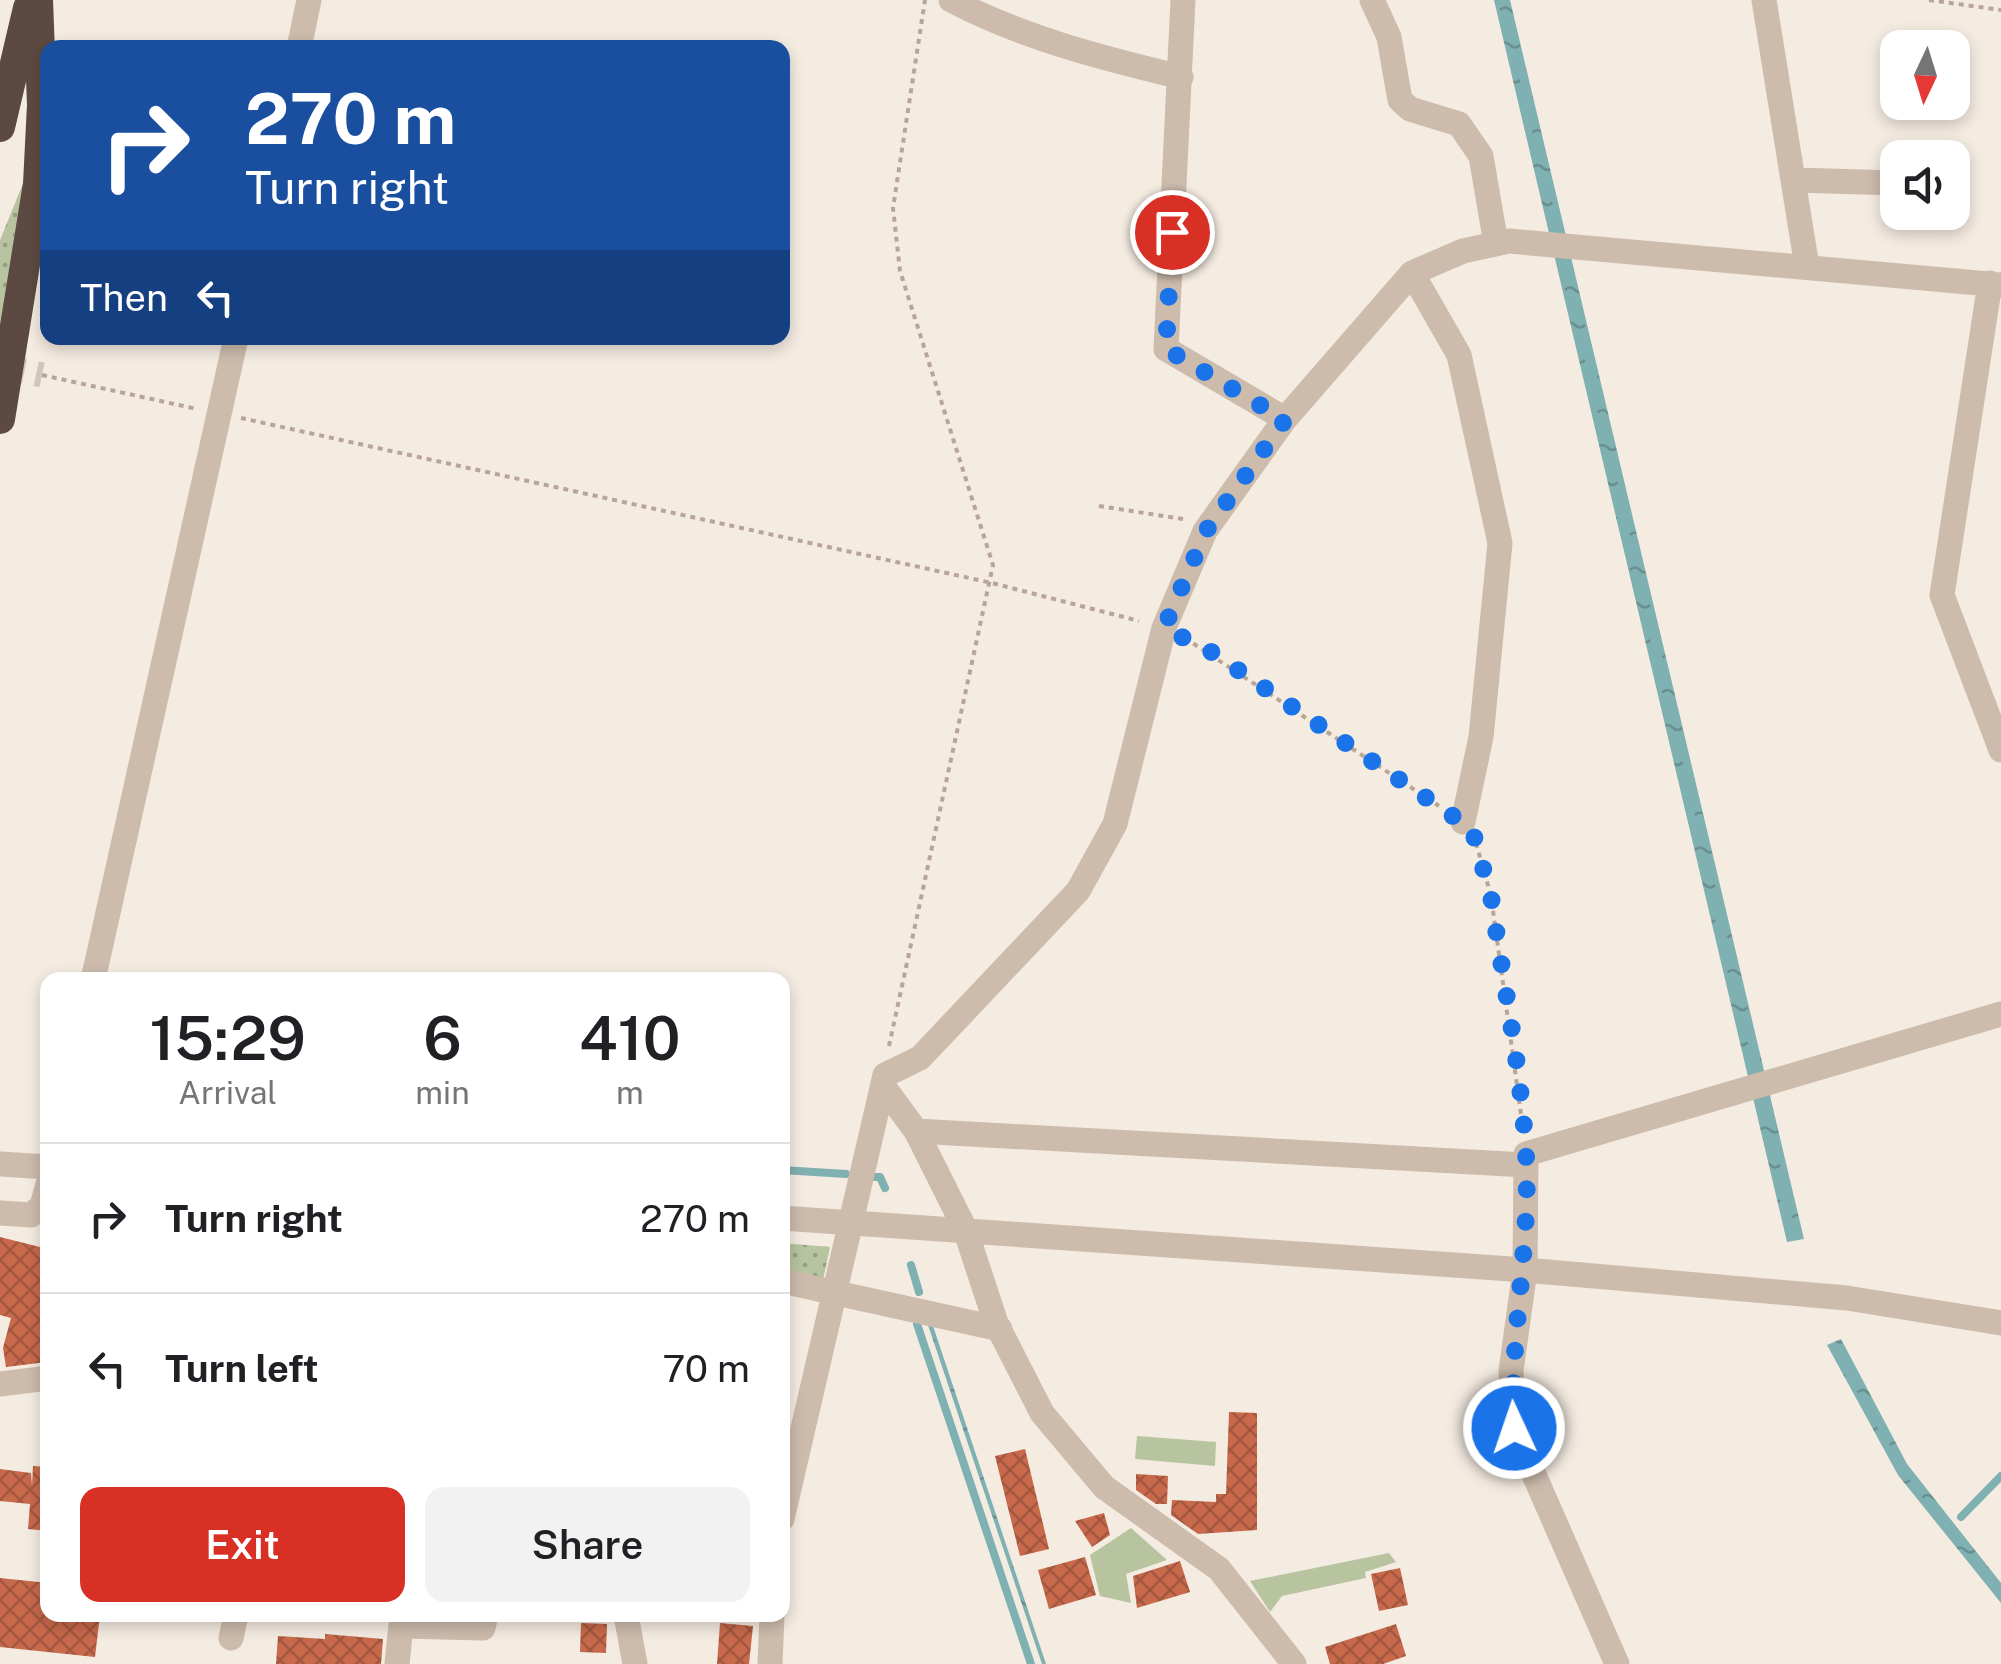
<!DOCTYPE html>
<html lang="en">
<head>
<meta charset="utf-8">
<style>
	:root { --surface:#fff; --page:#f2f2f2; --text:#202124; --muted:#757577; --line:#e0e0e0; --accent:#d93025 }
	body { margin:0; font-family:"Public Sans",sans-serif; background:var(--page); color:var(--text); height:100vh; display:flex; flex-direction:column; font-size:38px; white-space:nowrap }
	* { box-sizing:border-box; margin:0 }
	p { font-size:32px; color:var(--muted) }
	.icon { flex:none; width:55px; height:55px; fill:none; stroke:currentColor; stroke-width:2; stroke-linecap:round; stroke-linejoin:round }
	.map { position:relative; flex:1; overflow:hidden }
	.panel { position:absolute; left:40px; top:972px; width:750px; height:650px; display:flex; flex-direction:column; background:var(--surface); border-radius:20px; box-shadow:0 5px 15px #0003 }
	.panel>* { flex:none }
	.banner { position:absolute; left:40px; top:40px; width:750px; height:305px; border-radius:20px; box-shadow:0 5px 15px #0003; background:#1a4fa0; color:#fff; overflow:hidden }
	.needle { width:65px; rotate:184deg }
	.controls { position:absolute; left:1880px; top:30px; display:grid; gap:20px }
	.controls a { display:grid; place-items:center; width:90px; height:90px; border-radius:20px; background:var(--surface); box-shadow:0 5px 15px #0003; font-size:50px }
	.pin { position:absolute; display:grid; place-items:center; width:85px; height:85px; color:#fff; margin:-42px; border:5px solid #fff; border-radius:50%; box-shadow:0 2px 10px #0007 }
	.me { position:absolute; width:110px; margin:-55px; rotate:357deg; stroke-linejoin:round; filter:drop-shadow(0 0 8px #0008) }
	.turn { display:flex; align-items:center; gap:35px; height:210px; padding:0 40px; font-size:45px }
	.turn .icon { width:130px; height:130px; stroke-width:2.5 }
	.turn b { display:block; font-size:70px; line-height:85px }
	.then { display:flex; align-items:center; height:95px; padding:0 40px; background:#0003; gap:20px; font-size:38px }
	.eta { display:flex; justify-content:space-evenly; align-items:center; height:170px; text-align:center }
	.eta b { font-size:60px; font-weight:600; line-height:70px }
	.button { display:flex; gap:20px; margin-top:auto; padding:20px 40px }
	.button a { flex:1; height:115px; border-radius:20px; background:var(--accent); color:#fff; font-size:40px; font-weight:600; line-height:115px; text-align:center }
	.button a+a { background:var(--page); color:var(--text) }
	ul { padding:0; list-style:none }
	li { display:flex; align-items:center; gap:30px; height:150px; padding:0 40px; border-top:2px solid var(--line) }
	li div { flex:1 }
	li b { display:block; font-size:38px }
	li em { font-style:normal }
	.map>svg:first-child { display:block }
	.grass { fill:url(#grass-dots) }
	.garden { fill:#b8c4a0 }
	.water { fill:url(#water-ripples) }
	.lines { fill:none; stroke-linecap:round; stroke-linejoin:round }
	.stream { stroke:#7fb0b2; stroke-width:8 }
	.building { fill:url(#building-cross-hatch) }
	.minor-tunnel { stroke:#cfc6bd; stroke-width:25; stroke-dasharray:25 12; stroke-linecap:butt }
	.path { stroke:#b9a596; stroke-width:4; stroke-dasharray:5 5; stroke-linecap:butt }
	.minor { stroke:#cdbbac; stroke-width:25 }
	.highway { stroke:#5c4a42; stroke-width:30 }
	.route { stroke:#1a73e8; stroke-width:18; stroke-dasharray:0 32.4 }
</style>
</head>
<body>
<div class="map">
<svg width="2001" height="1664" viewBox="0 0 2001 1664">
	<defs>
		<pattern id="grass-dots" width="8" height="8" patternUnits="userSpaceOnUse" patternTransform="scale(2.5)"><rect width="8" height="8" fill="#b8c4a0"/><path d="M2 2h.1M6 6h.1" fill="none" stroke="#97a083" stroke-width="1.8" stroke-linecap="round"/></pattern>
		<pattern id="water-ripples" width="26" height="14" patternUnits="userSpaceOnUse" patternTransform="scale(2.5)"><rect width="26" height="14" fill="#7fb0b2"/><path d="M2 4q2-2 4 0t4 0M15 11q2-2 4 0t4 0" fill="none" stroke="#699091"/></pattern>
		<pattern id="building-cross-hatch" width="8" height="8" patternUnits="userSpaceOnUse" patternTransform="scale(2.5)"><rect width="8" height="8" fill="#c8694b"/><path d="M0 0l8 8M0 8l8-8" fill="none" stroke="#a4573f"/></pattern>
	</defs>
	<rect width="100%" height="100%" fill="#f4ebe1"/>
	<path class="grass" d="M24 181 0 354V240Z
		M782 1243 830 1247 823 1280 783 1271Z"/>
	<path class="garden" d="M1137 1436 1216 1442 1215 1466 1135 1459Z
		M1131 1528 1167 1560 1126 1574 1131 1603 1100 1596 1090 1555Z
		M1389 1553 1396 1562 1365 1572 1366 1578 1282 1596 1270 1612 1250 1581Z"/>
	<path class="water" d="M1494 0H1510L1804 1239 1787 1242Z
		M932 1323 1046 1664H1042L928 1325Z
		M1841 1339 1907 1464 2001 1583V1603L1898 1475 1827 1345Z"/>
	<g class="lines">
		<path class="stream" d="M782 1170 846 1174
			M871 1177H880L885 1188
			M911 1265 919 1292
			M917 1324 1031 1664
			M1961 1517 2001 1476"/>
	</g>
	<path class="building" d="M0 1237 48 1249V1327L42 1326 47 1362 6 1367 3 1348 11 1318 0 1315Z
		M1229 1412 1257 1413V1530L1198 1534 1171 1515 1172 1500 1216 1502V1494H1226Z
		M1025 1449 1049 1549 1020 1556 995 1456Z
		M33 1466 48 1467V1531L28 1529 30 1504 0 1501V1469L31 1473 32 1486Z
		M1136 1474 1168 1476 1167 1504H1156L1136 1490Z
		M1104 1513 1110 1535 1092 1547 1075 1521Z
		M1085 1557 1096 1595 1049 1609 1038 1570Z
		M1180 1561 1190 1592 1137 1608 1133 1576Z
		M1400 1568 1408 1605 1379 1611 1371 1574Z
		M0 1578 48 1583V1615H100L95 1657 0 1647Z
		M581 1623 607 1624 606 1653 580 1652Z
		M720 1623 753 1626 749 1664H717Z
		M1396 1624 1406 1656 1383 1664H1330L1325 1647Z
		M325 1634 383 1639 381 1664H276L278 1636 325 1639Z"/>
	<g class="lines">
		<path class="minor-tunnel" d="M0 366 42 375"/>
		<path class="path" d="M1929 0 2001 10
			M42 375 197 409
			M241 418 992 583 1139 621
			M1099 506 1183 519
			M1185 638 1439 806
			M1476 843 1491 896 1523 1129
			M889 1046 993 565 900 271 893 208 925 0"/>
		<path class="minor" d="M951 0C1023 38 1102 58 1181 77
			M1183 0 1166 349 1285 419
			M1372 0 1389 37 1400 100 1410 109 1459 124 1481 156 1496 244
			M1764 0 1807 267
			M299 48 309 0
			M1793 180 1898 183
			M1412 273 1459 355 1500 543 1481 737 1463 822
			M1990 283 1942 595 2001 750
			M93 980 236 338
			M883 1086 916 1131 965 1229 996 1323 1042 1413 1104 1487 1219 1569 1294 1664
			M916 1131 1526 1165
			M0 1164 48 1167
			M0 1213 31 1215 42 1206 48 1184
			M782 1218 1525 1270 1847 1298 2001 1323
			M782 1281 1000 1329
			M0 1384 48 1378
			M782 1519 885 1075 920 1058 1078 891 1115 824 1164 628 1205 531 1285 419 1412 273 1463 251 1509 241 2001 285
			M626 1615 635 1664
			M403 1626 483 1628 486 1615
			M231 1638 236 1615
			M397 1664 402 1615
			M770 1664 772 1615
			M1617 1664 1514 1429 1511 1371 1525 1270 1526 1154 2001 1014"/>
		<path class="highway" d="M0 127 28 8
			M0 419 38 184 42 105 38 0"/>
	</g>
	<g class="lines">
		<path class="route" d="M1172 232 1166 349 1285 420 1206 531 1164 628 1210 651 1472 829 1491 896C1503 981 1521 1068 1526 1154 1531 1246 1509 1337 1514 1428"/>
	</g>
</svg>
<div class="controls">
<a><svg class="needle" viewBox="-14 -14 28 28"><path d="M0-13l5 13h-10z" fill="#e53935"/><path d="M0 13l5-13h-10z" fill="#757577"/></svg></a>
<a><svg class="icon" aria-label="sound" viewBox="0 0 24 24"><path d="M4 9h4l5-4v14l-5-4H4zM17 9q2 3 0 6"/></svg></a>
</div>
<div class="pin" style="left:1172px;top:232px;background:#d93025"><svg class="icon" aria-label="arrive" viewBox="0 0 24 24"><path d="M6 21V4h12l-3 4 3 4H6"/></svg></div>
<svg class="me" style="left:1514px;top:1428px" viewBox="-20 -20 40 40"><circle r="17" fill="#1a73e8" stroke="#fff" stroke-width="3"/><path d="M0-11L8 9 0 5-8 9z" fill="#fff"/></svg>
<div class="banner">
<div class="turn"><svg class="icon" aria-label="right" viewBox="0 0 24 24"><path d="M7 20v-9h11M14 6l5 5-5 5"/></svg><div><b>270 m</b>Turn right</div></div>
<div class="then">Then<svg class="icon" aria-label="left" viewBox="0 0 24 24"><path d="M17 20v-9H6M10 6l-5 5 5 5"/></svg></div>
</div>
<section class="panel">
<div class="eta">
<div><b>15:29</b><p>Arrival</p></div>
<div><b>6</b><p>min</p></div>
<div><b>410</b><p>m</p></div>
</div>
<ul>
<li><svg class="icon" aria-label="right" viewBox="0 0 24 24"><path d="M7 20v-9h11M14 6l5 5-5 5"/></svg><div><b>Turn right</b></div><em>270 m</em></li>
<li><svg class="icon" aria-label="left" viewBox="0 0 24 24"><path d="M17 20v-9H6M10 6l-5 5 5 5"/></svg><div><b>Turn left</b></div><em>70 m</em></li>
</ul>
<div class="button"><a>Exit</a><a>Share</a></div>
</section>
</div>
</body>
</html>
